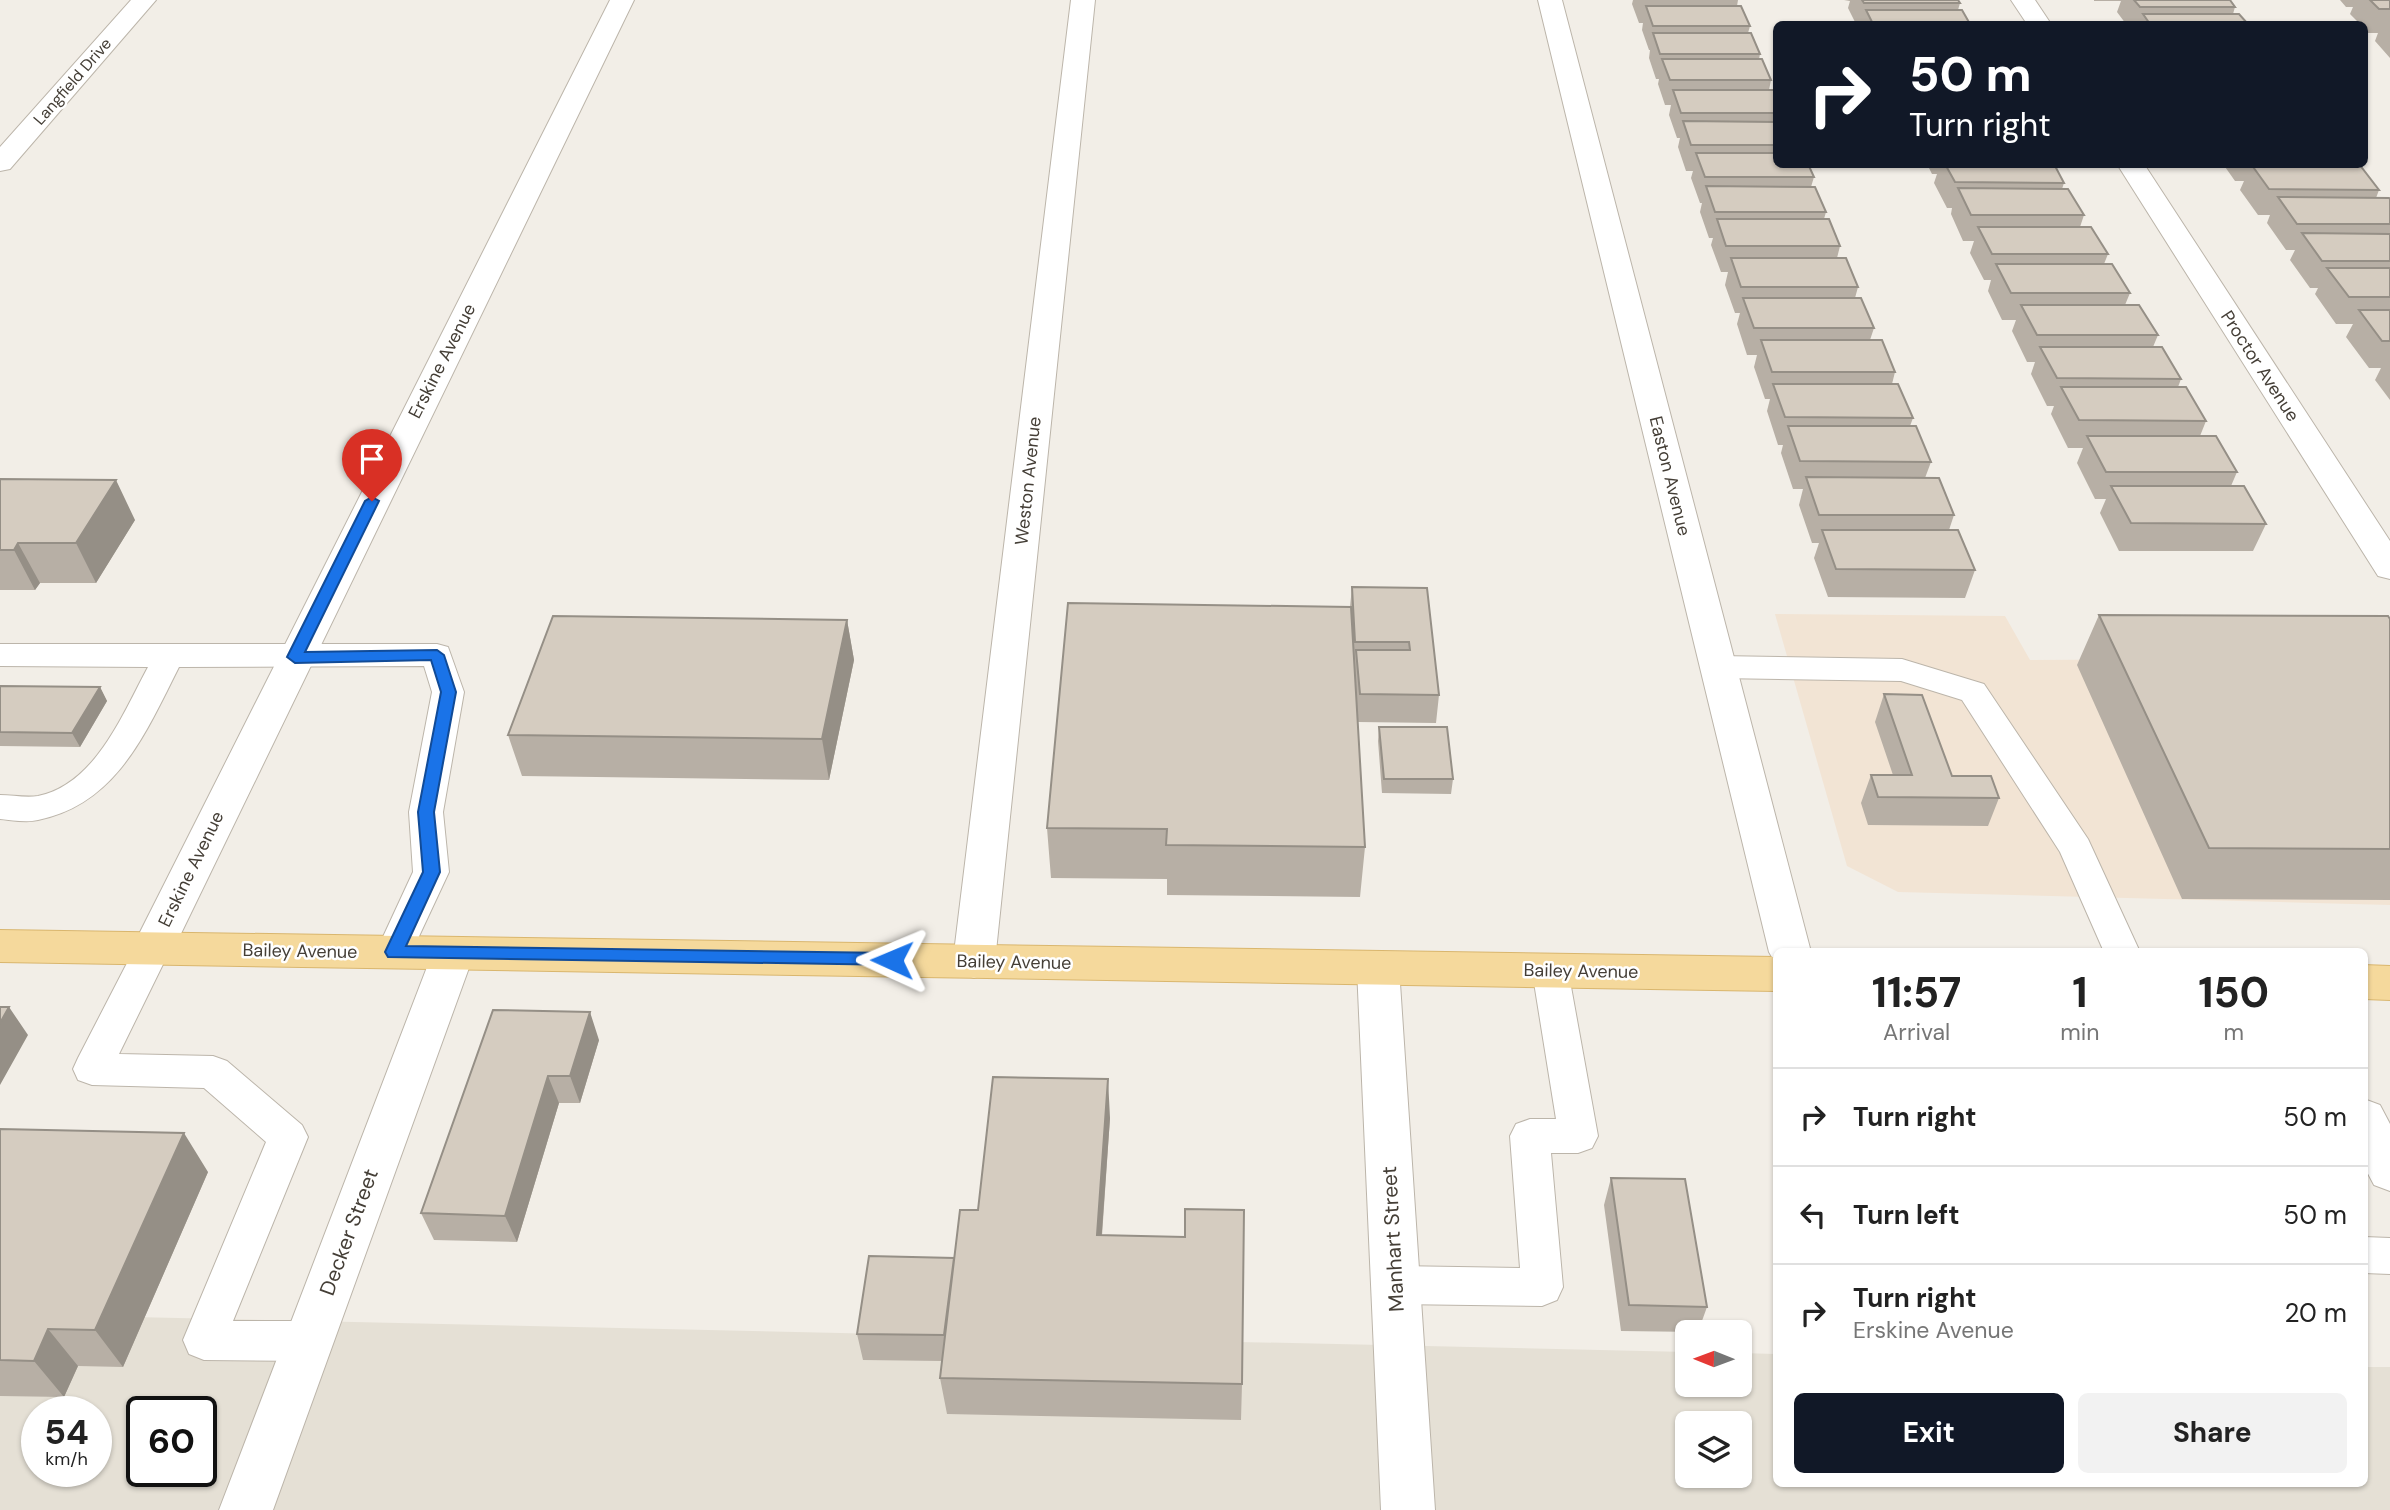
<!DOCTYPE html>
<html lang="en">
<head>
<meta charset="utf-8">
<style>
	:root { --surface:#fff; --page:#f2f2f2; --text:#222; --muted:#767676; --line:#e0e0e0; --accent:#111827 }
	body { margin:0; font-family:"DM Sans",sans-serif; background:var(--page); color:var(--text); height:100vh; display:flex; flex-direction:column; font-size:26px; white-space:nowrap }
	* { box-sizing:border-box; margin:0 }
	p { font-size:23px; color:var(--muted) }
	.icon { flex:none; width:38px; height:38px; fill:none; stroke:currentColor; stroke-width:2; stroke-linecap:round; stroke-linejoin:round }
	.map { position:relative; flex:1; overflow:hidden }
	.drawer { position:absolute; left:1773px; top:948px; width:595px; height:539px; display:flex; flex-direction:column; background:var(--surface); border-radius:10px; box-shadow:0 2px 5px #0004 }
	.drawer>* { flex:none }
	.top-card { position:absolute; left:1773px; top:21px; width:595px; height:147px; border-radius:10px; box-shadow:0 2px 5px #0004; background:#111827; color:#fff; overflow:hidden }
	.needle { width:46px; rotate:271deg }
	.fabs { position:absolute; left:1675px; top:1320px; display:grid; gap:14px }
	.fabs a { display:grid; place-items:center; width:77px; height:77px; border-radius:10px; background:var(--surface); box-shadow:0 2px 5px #0004; font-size:35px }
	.speed { position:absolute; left:21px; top:1396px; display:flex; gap:14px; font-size:35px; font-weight:700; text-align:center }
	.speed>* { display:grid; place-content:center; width:91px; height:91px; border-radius:50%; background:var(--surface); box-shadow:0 2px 5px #0004; line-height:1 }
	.speed small { font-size:18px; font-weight:400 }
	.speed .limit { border:4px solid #111; border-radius:10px; background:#fff; color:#111 }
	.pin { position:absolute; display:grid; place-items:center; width:60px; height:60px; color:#fff; margin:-72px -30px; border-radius:50% 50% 50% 0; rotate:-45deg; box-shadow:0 0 7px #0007 }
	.pin .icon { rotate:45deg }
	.me { position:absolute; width:77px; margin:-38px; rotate:271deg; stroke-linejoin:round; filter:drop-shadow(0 0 5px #0008) }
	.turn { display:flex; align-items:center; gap:24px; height:147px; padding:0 21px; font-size:32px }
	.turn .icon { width:91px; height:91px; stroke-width:2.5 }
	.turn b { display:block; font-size:49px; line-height:60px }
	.eta { display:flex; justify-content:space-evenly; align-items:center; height:119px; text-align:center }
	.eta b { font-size:42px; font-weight:700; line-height:49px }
	.cta { display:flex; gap:14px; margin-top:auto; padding:14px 21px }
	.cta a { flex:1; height:80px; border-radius:10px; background:var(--accent); color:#fff; font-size:28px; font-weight:700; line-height:80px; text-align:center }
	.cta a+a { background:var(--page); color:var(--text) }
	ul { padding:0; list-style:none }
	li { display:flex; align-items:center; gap:21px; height:98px; padding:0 21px; border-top:2px solid var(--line) }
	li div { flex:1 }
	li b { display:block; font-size:26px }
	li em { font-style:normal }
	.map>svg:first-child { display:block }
	.residential { fill:#e5e0d5; fill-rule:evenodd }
	.commercial { fill:#f2e4d4 }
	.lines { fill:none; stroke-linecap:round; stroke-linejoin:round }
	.service-casing { stroke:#bcb5aa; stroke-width:2 }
	.minor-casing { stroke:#bcb5aa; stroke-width:2 }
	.primary-casing { stroke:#d9b66e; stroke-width:2 }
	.service { fill:#fff; fill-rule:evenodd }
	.minor { fill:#fff; fill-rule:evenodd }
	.primary { fill:#f5d99c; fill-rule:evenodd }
	.wall { fill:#b7afa5 }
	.shaded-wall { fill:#958f86 }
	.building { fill:#d5ccc0; stroke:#958f86; stroke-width:2 }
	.route { fill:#1a73e8; stroke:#114b97; stroke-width:2 }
	.labels { text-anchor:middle; stroke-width:5; stroke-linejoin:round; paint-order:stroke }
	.far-street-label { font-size:16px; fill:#443e36; stroke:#fff }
	.street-label { font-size:18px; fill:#443e36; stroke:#fff }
	.near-street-label { font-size:21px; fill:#443e36; stroke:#fff }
</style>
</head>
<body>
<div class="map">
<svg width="2390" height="1510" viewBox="0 0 2390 1510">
	<rect width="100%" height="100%" fill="#f2eee7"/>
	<path class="residential" d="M0 1314 1687 1352V1384H1740V1353L1776 1354V1484H2364V1367H2390V1510H0ZM37 1412H96V1472H37ZM142 1412H201V1472H142ZM1687 1423H1740V1475H1687Z"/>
	<path class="commercial" d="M1775 614 2005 616 2030 660 2367 658 2390 696V905L1898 892 1847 866Z"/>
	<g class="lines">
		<g class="service-casing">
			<path id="service" d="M0 644H437L448 647 464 692 443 812 449 872 407 962 394 966 381 962 376 952 413 872 409 812 432 692 424 666 179 667C146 732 117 804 38 820 26 823 12 820 0 819V795C12 795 26 798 38 796 96 784 123 713 148 667L0 666Z
				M1718 656 1902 659 1984 684 2088 839 2140 952H2104L2060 852 1962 700 1901 681 1718 678 1707 675 1702 667 1707 659Z
				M153 934 166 938 171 948 119 1054 213 1056 227 1061 302 1125 308 1137 233 1321H309L324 1327 330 1341 324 1355 309 1361 204 1360 189 1354 183 1340 266 1142 204 1088 92 1085 78 1080 73 1069 78 1058 140 938Z
				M1550 956 1563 960 1568 970 1598 1136 1592 1148 1578 1153H1551L1563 1287 1557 1300 1542 1306 1396 1304 1381 1298 1375 1285 1381 1272 1396 1266 1520 1268 1510 1136 1516 1124 1530 1119H1556L1532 970 1537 960Z
				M2364 1237 2390 1238V1274L2364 1273Z"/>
		</g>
		<g class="minor-casing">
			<path id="minor" d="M131 0H156L10 169 0 171V147Z
				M610 0H634L174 948 168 960 153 964 138 960 132 948Z
				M1071 0H1095L995 961 989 973 974 978 959 973 953 961Z
				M1538 0H1562L1811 952H1776V964L1769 952Z
				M2011 0H2035L2051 24H2027Z
				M2117 164H2144L2390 541V579L2378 576Z
				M453 938 468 942 474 954 273 1510H219L432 954 438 942Z
				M1378 951 1393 956 1399 968 1435 1510H1381L1357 968 1363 956Z
				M2364 1099 2380 1105 2390 1124V1191L2374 1185 2364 1166Z"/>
		</g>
		<g class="primary-casing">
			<path id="primary" d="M0 930 1776 957V991L0 962Z
				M2364 965 2390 966V1000L2364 999Z"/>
		</g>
		<use href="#service" class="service"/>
		<use href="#minor" class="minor"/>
		<use href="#primary" class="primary"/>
	</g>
	<path class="wall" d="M1633 0H1738L1737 6 1750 26 1748 33 1760 54 1759 59 1771 80 1769 90 1776 92V164L1814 177 1811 187 1826 212 1824 219 1840 246 1837 258 1858 287 1855 298 1874 328 1870 340 1895 372 1892 384 1913 418 1910 426 1931 462 1925 478 1954 515 1949 530 1975 570 1965 598 1828 597 1814 558 1819 543H1812L1799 505 1803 489H1793L1781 453 1783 445H1778L1767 411 1770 399H1765L1754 367 1757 355H1747L1737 324 1740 313H1735L1725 285 1728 272H1721L1711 245 1713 238H1709L1700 212 1702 203H1700L1691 178 1693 171H1686L1678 147 1680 138H1677L1669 115 1671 105H1665L1658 84 1659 79H1656L1649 58 1650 50H1649L1642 30 1643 23H1639L1632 4Z
		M1844 0H1958L1960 3 1958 10 1970 24H1856L1848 8 1850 1Z
		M2094 0H2230L2235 7 2233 14 2248 24H2126L2117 12 2121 1H2094Z
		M2340 0H2390V58L2375 41 2378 33H2368L2364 29V24H2360L2350 14 2353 7H2346Z
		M1927 164H2054L2064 183 2062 189 2084 215 2080 227 2108 254 2104 264 2130 293 2125 305 2158 335 2153 347 2181 379 2178 387 2206 421 2200 436 2237 472 2231 486 2266 524 2253 551H2119L2100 513 2106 499H2095L2077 463 2083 448H2068L2051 414 2054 406H2047L2031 374 2035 362H2027L2012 331 2016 320H2002L1988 291 1991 280H1984L1970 253 1974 241H1963L1951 214 1952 208H1947L1934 183 1937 174H1932Z
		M2223 164H2359L2379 190 2376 198 2390 199V400L2375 380 2381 368H2369L2346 337 2353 324H2336L2315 294 2318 288H2310L2290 260 2295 250H2286L2267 223 2270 215H2258L2240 190 2244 181H2235Z
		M0 479 135 520 96 583H40L35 590H0Z
		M1352 587 1427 588 1439 695 1436 723 1358 722 1365 847 1360 897 1167 895V879L1051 878 1047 828 1350 607Z
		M2099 615 2390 619V900L2182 899 2077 665Z
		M847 620 854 660 829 780 522 776 508 735Z
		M0 686 100 687 107 701 80 747 0 746Z
		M1884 694 1952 776 1999 798 1988 826 1868 825 1861 803 1871 775H1893L1875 722Z
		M1379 727 1453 779 1451 794 1382 793 1378 741Z
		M493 1010 599 1040 580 1103H559L517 1242 434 1240 421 1213Z
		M1110 1118 1102 1236 1242 1384 1241 1420 947 1414 940 1378 942 1361 863 1360 857 1334 954 1258 978 1210Z
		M0 1129 208 1172 123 1367 78 1366 64 1397 0 1396Z
		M1611 1178 1707 1307 1698 1332 1621 1331 1604 1205Z"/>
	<path class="shaded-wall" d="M116 480 135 520 96 583 76 543Z
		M18 543 40 583 35 590 14 550Z
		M847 620 854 660 829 780 822 739Z
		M100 687 107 701 80 747 72 733Z
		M9 1007 28 1035 0 1085V1023Z
		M590 1012 599 1040 580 1103 570 1076Z
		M548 1076 559 1103 517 1242 505 1216Z
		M1108 1079 1110 1118 1099 1273 1097 1235Z
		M184 1133 208 1172 123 1367 95 1330Z
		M48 1329 78 1366 64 1397 34 1361Z"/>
	<path class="building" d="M1862 0H1958L1960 3H1864Z
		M2134 0H2230L2235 7H2140Z
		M2370 0H2390V9H2379Z
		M1646 6H1741L1750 26H1653Z
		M1866 10H1962L1970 24H1873Z
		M2143 14H2239L2248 24H2150Z
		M1653 33H1751L1760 54H1660Z
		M1662 59H1762L1771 80H1670Z
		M1673 90H1775L1776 113H1681Z
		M1683 121 1776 122V145H1691Z
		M1696 153H1776V164H1808L1814 177H1705Z
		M1945 164H2054L2064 183 1955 182Z
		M2251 164H2359L2379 190 2269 189Z
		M1706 186 1815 187 1826 212H1715Z
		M1958 188 2068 189 2084 215H1971Z
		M2278 197 2389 198 2390 199V224H2297Z
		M1717 219H1829L1840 246H1726Z
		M1978 227H2091L2108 254H1992Z
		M2302 233 2390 234V261H2322Z
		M1731 258H1846L1858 287H1741Z
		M1996 264H2112L2130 293H2011Z
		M2327 268H2390V297H2349Z
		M1743 298H1861L1874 328H1754Z
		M2021 305H2139L2158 335H2037Z
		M2359 310H2390V341H2382Z
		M1761 340H1882L1895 372H1772Z
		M2040 347H2162L2181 379 2057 378Z
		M1773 384H1898L1913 418 1785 417Z
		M2061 387H2186L2206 421 2079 420Z
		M1788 426H1916L1931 462 1800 461Z
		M2087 436H2216L2237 472H2106Z
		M1806 477 1939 478 1954 515H1819Z
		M0 479 116 480 76 543H18L14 550H0Z
		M2111 486H2244L2266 524 2131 523Z
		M1822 530H1958L1975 570 1836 569Z
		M1352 587 1427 588 1439 695 1360 694 1356 650H1410L1409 642H1355Z
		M1068 603 1351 607 1365 847 1166 845 1167 829 1047 828Z
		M2099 615 2388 616 2390 619V849L2209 848Z
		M553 616 847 620 822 739 508 735Z
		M0 686 100 687 72 733 0 732Z
		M1884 694 1922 695 1952 776H1991L1999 798 1878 797 1871 775H1912Z
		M1379 727H1447L1453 779H1384Z
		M0 1007H9L0 1023Z
		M493 1010 590 1012 570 1076H548L505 1216 421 1213Z
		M993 1077 1108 1079 1097 1235 1185 1237V1209L1244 1210 1242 1384 940 1378 960 1210H978Z
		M0 1129 184 1133 95 1330 48 1329 34 1361 0 1360Z
		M1611 1178 1685 1179 1707 1307 1629 1305Z
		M869 1256 954 1258 944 1335 857 1334Z"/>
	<path class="route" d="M372 497 379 501 305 652 437 650 444 655 456 692 434 812 440 872 406 946 892 953 900 960 898 965 388 957 385 952 423 872 418 812 441 692 431 660 295 663 287 657 365 501Z"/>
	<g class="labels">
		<g class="far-street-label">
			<text transform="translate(72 81) rotate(-49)" y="6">Langfield Drive</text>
		</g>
		<g class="street-label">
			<text transform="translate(442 361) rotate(-63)" y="6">Erskine Avenue</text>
			<text transform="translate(2260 366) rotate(57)" y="6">Proctor Avenue</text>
			<text transform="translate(1670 476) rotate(76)" y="6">Easton Avenue</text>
			<text transform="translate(1028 481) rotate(-84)" y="6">Weston Avenue</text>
			<text transform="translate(191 869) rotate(-64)" y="6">Erskine Avenue</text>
			<text transform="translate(300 951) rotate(1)" y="6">Bailey Avenue</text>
			<text transform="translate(1014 962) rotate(1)" y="6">Bailey Avenue</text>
			<text transform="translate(1581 971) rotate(1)" y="6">Bailey Avenue</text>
		</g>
		<g class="near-street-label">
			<text transform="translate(349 1232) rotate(-70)" y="7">Decker Street</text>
			<text transform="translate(1393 1239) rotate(-93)" y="7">Manhart Street</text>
		</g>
	</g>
</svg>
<div class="fabs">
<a><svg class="needle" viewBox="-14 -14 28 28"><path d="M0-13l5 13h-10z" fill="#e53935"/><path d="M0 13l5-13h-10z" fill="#767676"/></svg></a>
<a><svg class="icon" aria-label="layers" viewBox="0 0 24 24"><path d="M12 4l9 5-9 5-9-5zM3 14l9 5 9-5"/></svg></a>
</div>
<div class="speed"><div>54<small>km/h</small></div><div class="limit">60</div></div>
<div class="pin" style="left:372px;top:501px;background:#d93025"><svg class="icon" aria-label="arrive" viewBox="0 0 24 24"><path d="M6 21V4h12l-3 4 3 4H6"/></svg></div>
<svg class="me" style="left:892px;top:960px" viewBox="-20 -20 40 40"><path d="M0-17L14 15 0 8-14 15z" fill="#1a73e8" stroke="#fff" stroke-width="4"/></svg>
<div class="top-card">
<div class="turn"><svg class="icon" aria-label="right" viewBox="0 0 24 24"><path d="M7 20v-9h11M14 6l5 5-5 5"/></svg><div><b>50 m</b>Turn right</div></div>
</div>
<section class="drawer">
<div class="eta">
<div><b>11:57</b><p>Arrival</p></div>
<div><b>1</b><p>min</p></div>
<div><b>150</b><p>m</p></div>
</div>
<ul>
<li><svg class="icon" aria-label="right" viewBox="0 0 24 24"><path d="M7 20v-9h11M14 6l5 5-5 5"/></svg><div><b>Turn right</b></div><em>50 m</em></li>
<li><svg class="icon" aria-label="left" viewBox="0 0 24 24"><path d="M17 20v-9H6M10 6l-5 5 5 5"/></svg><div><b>Turn left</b></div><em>50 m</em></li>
<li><svg class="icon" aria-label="right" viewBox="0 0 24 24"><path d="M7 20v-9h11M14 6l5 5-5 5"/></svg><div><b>Turn right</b><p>Erskine Avenue</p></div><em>20 m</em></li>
</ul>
<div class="cta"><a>Exit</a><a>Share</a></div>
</section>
</div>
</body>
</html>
